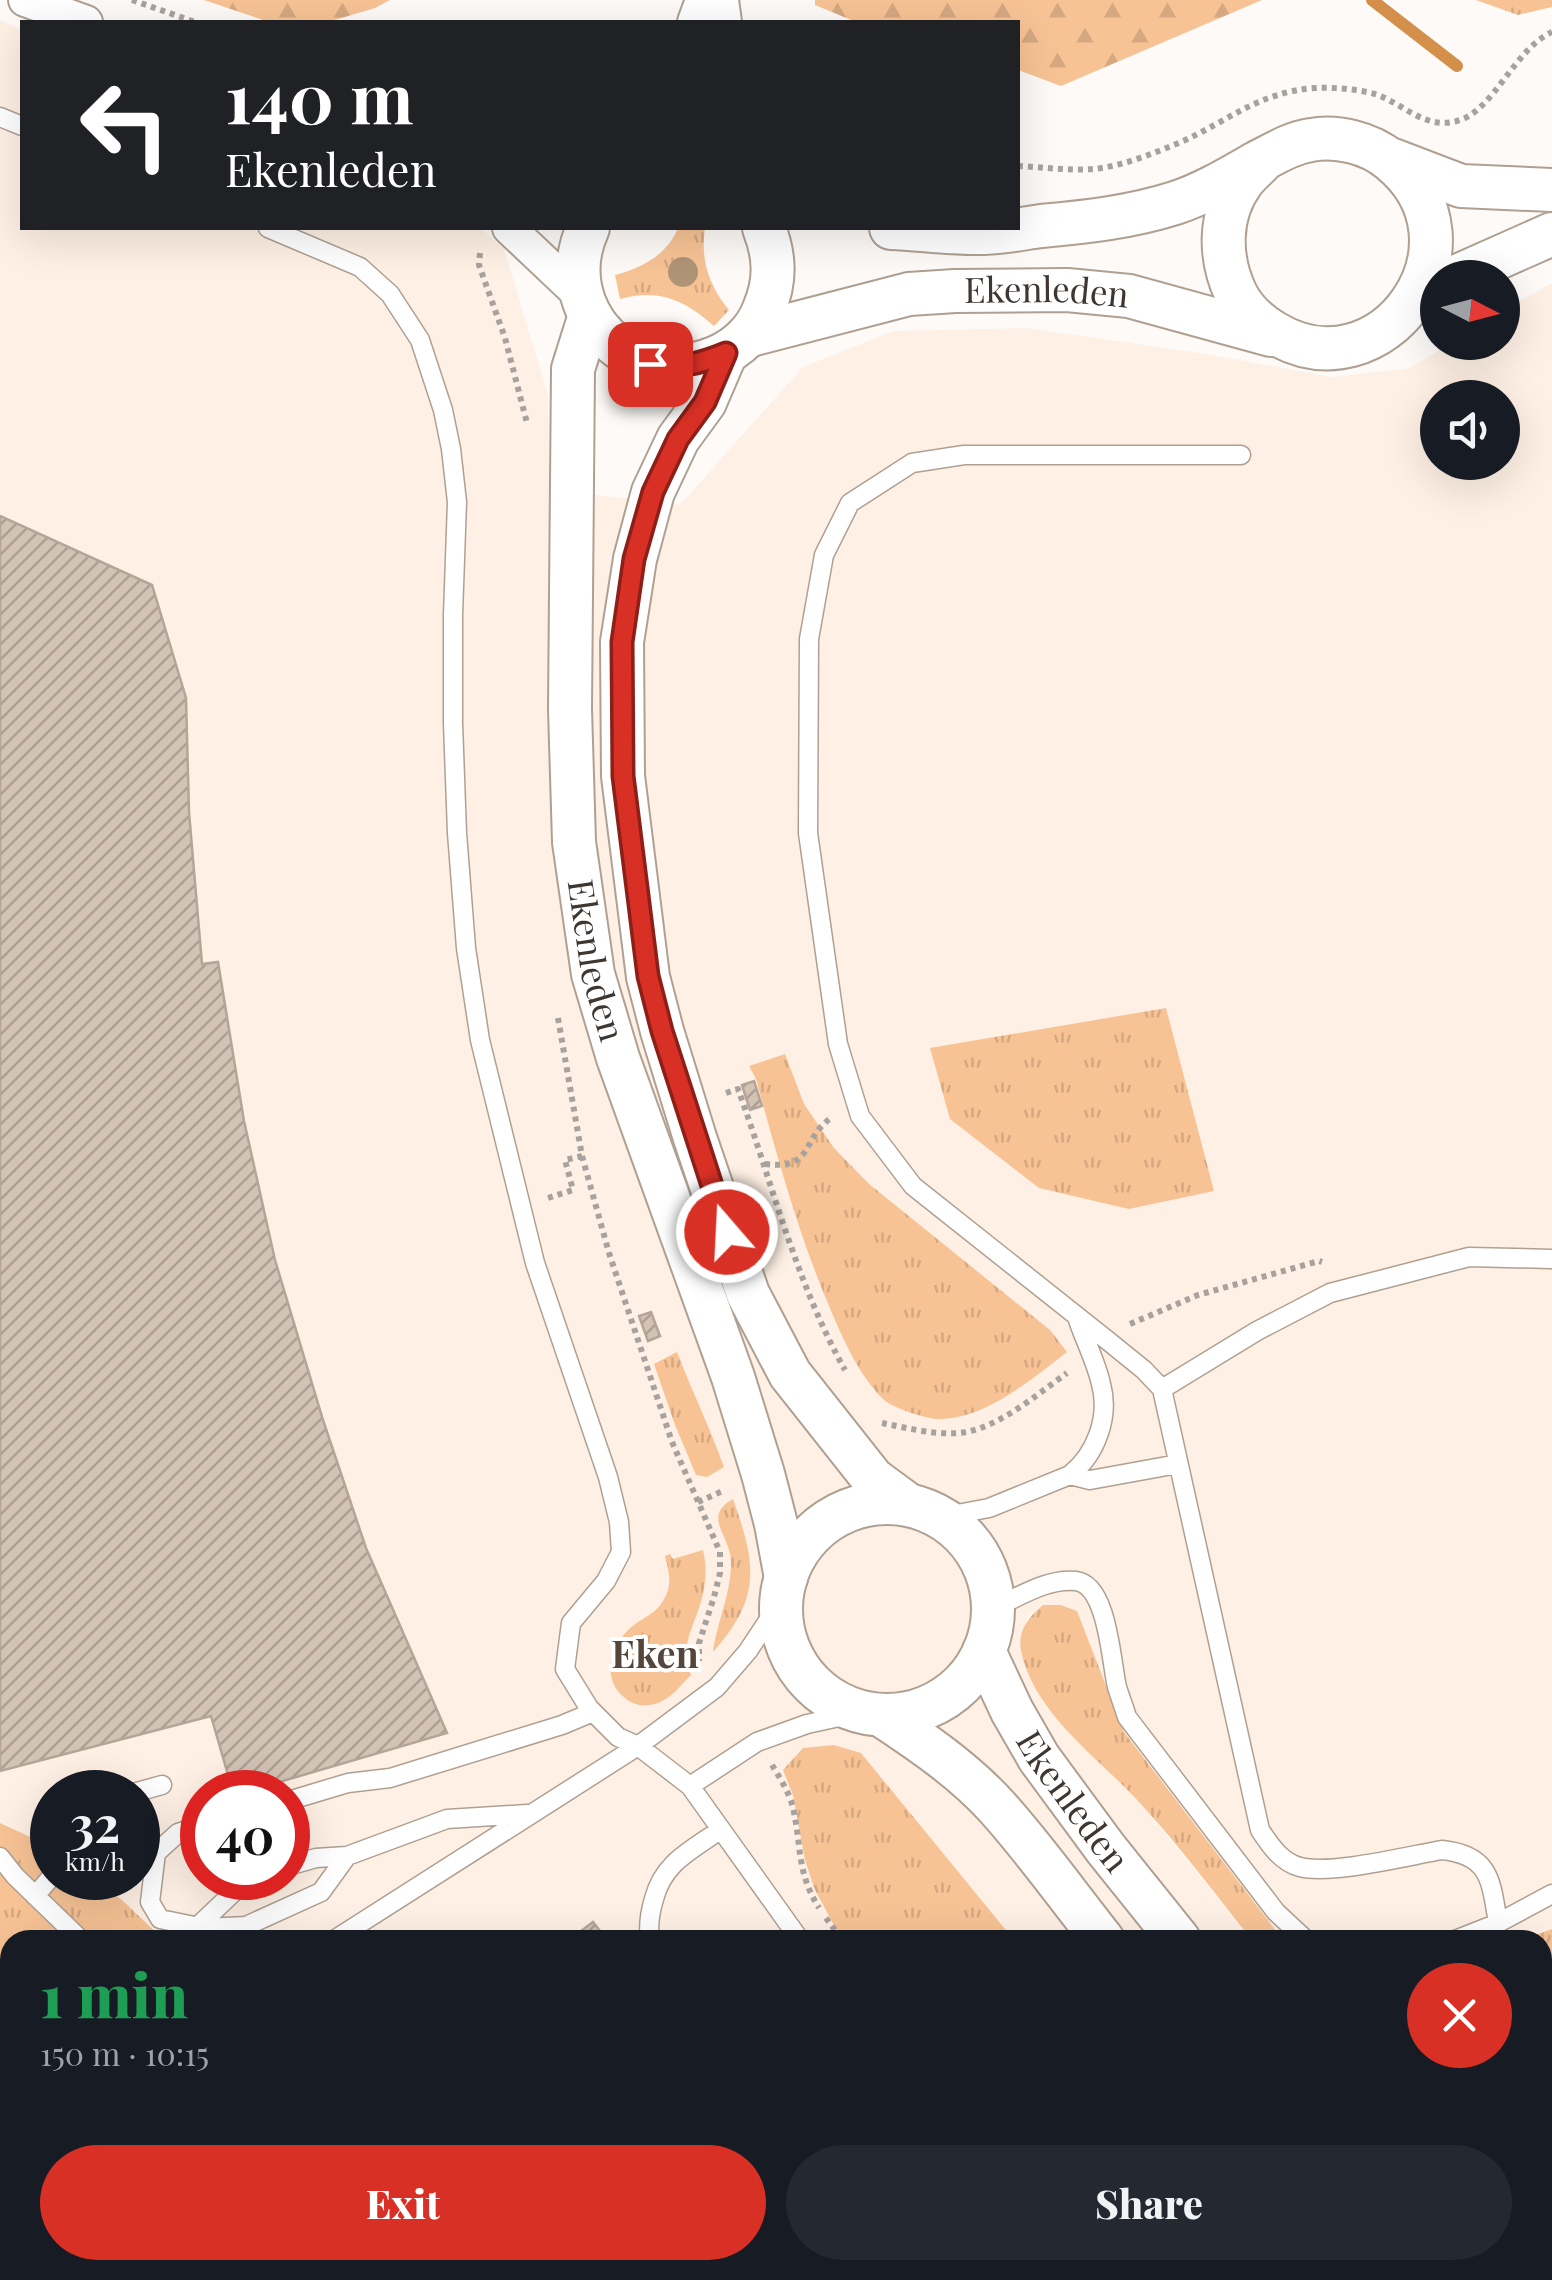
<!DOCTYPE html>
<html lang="en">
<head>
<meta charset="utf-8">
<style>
	:root { --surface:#171b24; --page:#242831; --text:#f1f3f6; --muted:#9ea1a6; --accent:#d93025 }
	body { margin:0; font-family:"Playfair Display",serif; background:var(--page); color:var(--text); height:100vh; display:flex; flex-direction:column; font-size:38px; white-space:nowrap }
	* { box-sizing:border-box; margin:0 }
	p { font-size:32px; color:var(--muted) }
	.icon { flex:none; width:55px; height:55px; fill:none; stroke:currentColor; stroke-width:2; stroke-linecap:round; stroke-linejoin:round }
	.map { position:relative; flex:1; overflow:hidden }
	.drawer { position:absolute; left:0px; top:1930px; width:1552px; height:350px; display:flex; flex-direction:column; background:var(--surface); border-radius:30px 30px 0 0; box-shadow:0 10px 40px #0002 }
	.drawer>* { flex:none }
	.hud { position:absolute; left:20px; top:20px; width:1000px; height:210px; border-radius:0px; box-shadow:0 10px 40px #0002; background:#202124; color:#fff; overflow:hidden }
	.needle { width:65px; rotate:96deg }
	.tools { position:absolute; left:1420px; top:260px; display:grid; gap:20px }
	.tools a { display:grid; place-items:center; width:100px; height:100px; border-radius:50%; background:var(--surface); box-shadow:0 10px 40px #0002; font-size:50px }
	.speed { position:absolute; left:30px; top:1770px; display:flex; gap:20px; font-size:50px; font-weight:700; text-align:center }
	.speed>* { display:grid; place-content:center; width:130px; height:130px; border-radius:50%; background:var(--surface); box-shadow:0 10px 40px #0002; line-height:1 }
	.speed small { font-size:25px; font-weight:400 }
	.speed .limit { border:15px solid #d22; background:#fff; color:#111 }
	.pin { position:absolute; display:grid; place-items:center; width:85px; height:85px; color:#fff; margin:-42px; border-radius:20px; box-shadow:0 5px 15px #0006 }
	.me { position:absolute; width:110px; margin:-55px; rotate:341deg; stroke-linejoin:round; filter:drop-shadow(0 0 8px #0008) }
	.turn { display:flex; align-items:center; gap:35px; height:210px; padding:0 40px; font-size:45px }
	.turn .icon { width:130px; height:130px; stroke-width:2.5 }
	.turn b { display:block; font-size:70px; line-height:85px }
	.round { display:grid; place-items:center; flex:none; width:105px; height:105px; border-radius:52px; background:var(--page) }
	.head { display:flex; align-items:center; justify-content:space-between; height:170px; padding:0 40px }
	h1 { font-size:60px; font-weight:800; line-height:75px; color:#1e9e55 }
	.action { display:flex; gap:20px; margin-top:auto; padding:20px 40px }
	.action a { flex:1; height:115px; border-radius:60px; background:var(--accent); color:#fff; font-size:40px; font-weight:800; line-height:115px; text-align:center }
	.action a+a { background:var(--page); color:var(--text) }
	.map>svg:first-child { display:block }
	.built { fill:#fef0e4; fill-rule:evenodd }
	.grass { fill:url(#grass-tufts) }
	.forest { fill:url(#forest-firs) }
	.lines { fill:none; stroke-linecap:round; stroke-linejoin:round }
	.stream { stroke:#d48f4a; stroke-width:12 }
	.building { fill:url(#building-hatch); stroke:#b5a598; stroke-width:2.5 }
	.service-casing { stroke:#afa092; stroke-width:21 }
	.minor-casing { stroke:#afa092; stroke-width:36 }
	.tertiary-casing { stroke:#afa092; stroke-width:46 }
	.motorway-casing { stroke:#d8d7d6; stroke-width:59 }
	.path { stroke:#a7a29e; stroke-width:6; stroke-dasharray:5 5; stroke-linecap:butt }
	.service { stroke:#fff; stroke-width:18 }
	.minor { stroke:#fff; stroke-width:32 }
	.tertiary { stroke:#fff; stroke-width:42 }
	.motorway { stroke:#e59d58; stroke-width:55 }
	.tree { fill:#af9475 }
	.route-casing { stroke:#8d1f18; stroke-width:25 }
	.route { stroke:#d93025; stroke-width:18 }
	.labels { text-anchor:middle; stroke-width:8; stroke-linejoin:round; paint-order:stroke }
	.street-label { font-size:35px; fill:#3d3631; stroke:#fff }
	.neighbourhood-label { font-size:38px; font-weight:bold; fill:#54463b; stroke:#fff }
</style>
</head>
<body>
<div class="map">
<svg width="1552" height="2280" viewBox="0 0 1552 2280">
	<defs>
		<pattern id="grass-tufts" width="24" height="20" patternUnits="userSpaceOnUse" patternTransform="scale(2.5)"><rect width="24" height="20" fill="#f7c395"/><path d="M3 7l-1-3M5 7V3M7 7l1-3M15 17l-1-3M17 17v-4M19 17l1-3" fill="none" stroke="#d5a881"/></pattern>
		<pattern id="forest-firs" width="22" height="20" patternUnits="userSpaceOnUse" patternTransform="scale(2.5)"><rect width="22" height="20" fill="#f7c395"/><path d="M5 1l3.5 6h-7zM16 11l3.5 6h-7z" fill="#d5a881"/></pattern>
		<pattern id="building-hatch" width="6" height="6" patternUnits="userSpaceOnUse" patternTransform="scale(2.5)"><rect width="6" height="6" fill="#d3c3b5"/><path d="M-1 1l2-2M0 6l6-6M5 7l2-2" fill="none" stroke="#ac9f94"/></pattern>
	</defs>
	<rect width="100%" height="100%" fill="#fdfaf7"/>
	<path class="built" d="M0 20 22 30V228H480L504 249 548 395 549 489 680 505 803 367 893 331 1027 328 1206 354 1332 377 1410 368 1451 343 1502 342 1503 310 1552 283V1929L1521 1940H1283L1124 1732 1077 1611 1061 1605H1043L1028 1616 1022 1632 1020 1647 1045 1706 1141 1804 1252 1940H164L122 1900 92 1878H138V1792H52V1847L0 1823ZM1438 398H1502V462H1438ZM202 1792H288V1878H202Z
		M363 2270H1103L1102 2280H369Z"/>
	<path class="grass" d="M1476 0H1552V7L1518 15Z
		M678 228H705C700 259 709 286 729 310L714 326C685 300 658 288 620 299L615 275C642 268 667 255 678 228Z
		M1166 1008 1214 1191 1129 1209 1039 1188 950 1119 930 1048Z
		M785 1054 804 1104 834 1148 869 1184 1050 1330 1067 1352C1033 1378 986 1419 940 1419 929 1420 890 1407 883 1399 858 1374 843 1339 829 1306 798 1233 777 1156 756 1079L749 1066Z
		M677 1352C692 1391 710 1428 724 1467L707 1477 696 1475 675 1425 654 1364Z
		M733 1499C756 1564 762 1597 713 1652 717 1621 732 1592 731 1560 729 1534 702 1516 733 1499Z
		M703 1550C707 1566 706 1582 702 1598 695 1626 678 1646 691 1675 680 1686 670 1700 655 1704 644 1707 633 1705 625 1698 602 1681 609 1649 628 1630 639 1619 655 1615 663 1601 673 1585 669 1572 665 1556L670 1554 673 1559Z
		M1043 1605H1061L1077 1611 1124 1732 1283 1940H1252C1215 1894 1179 1845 1139 1802 1097 1756 1035 1715 1021 1651 1017 1631 1029 1616 1043 1605Z
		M834 1745 861 1753 1014 1940H845L835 1927 814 1888 805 1860 793 1795 783 1770 803 1748Z
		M0 1823 52 1847V1878H92L122 1900 164 1940H10V2270H57L43 2280H0Z
		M1552 1929V2061L1543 2066 1542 1940H1521Z
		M1552 2194V2280H1422L1425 2270H1542L1543 2201Z"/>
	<path class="forest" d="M204 0H390L375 8 328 22H269Z
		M815 0H1262L1061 86 1018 70V22H856L815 5Z
		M57 2270H363L369 2280H43Z"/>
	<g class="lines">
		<path class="stream" d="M1372 0 1457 66"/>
	</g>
	<path class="building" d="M0 516 152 585 186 698 189 812 202 964 218 962 244 1121 275 1260 323 1420 366 1548 447 1733 245 1792H233L211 1716 0 1771Z
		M754 1081 762 1106 750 1110 742 1085Z
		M651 1312 660 1336 648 1341 639 1316Z
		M593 1922 607 1940H569Z
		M482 2270H626L612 2280H577L575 2276 569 2280H489Z
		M773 2270H838L846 2280H761Z"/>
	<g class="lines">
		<g class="service-casing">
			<path id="service" d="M0 117 22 126
				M268 228 360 267 390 294 420 340 443 410 451 449 457 502 453 615V723L457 833 466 948 480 1040 535 1263 608 1477 619 1522 621 1552 606 1581 571 1623 565 1669 589 1708 618 1737 638 1746 690 1786 800 1940
				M1241 455H964L912 463 850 503 824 555 809 639 808 833 838 1044 860 1116 913 1186 1107 1340 1144 1370 1162 1389 1260 1830C1270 1845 1281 1862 1300 1867 1332 1875 1407 1856 1442 1850 1491 1855 1491 1882 1498 1923
				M1162 1389 1257 1331 1330 1293 1469 1257 1552 1259
				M1070 1475 1090 1480 1178 1464
				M941 1517 989 1508 1070 1475C1096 1454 1110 1417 1101 1384 1096 1361 1084 1339 1077 1317
				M994 1608C1019 1597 1047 1578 1076 1581 1108 1585 1111 1662 1117 1687 1120 1697 1124 1707 1127 1717L1276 1912 1306 1940
				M690 1786 757 1742 807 1724 862 1712
				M137 1792 162 1785
				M288 1801 348 1783 390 1778 562 1725 593 1712
				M202 1825 178 1833 156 1853 150 1902 160 1919 204 1928 246 1926 321 1892 347 1856 447 1819 527 1814
				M0 1857 15 1876 81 1940
				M288 1866 316 1858 347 1856
				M35 1896 52 1876
				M197 1927 237 1889 263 1878
				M334 1940 638 1746 717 1687 748 1651 781 1601
				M650 1940C648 1927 650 1912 654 1899 663 1863 690 1851 720 1830
				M1455 1940 1498 1923 1552 1894
				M966 2280 972 2270"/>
		</g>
		<g class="minor-casing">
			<path id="minor" d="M25 0 86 22
				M722 0 725 22
				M694 22 702 0
				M509 228 582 297"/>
		</g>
		<g class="tertiary-casing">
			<g id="tertiary">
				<path d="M1393 160 1461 186 1552 190"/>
				<path d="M588 228C550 311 633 393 717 357 738 348 756 331 764 309 776 281 775 256 764 228"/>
				<path d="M891 228C918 229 946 233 974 233 996 234 1019 229 1041 226 1086 222 1131 217 1175 203 1203 194 1230 178 1256 163 1274 154 1291 143 1311 140 1337 135 1369 143 1390 160 1493 243 1382 399 1273 332 1258 323 1244 310 1236 294 1219 258 1218 215 1243 181 1249 173 1258 166 1264 159"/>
				<path d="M1453 278 1552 234"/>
				<path id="s1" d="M590 315 573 369 570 709 574 842 593 974 618 1058 733 1377 763 1474 776 1524 786 1578"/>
				<path id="s2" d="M747 336 909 294 955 291 1067 290 1129 296 1271 335"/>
				<path d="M726 353 705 402 678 439 653 492 635 559 622 642 623 776 648 977 662 1031 695 1138 748 1294 790 1374 873 1479 907 1504"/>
				<circle cx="887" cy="1609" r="106"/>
				<path id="s3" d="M984 1651 1012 1711 1039 1758 1106 1849 1179 1940"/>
				<path d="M881 1715C922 1742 963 1770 996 1806 1034 1848 1068 1896 1103 1940"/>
				<path d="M1162 2270 1164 2280"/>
				<path d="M1391 2280 1395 2270"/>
			</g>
		</g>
		<g class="motorway-casing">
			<path id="motorway" d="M1542 2106 1552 2102
				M1542 2169 1552 2164"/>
		</g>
		<path class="path" d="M132 0 195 22
			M1018 166C1042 167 1069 171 1094 169 1123 166 1154 153 1181 142 1230 120 1257 93 1314 88 1334 87 1356 89 1375 94 1403 103 1426 132 1460 120 1494 109 1515 49 1552 32
			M480 253 479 265 505 338 527 423
			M558 1018 582 1156 609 1253 672 1442 720 1552V1573L714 1597 699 1643V1661
			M726 1093 738 1089C772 1182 796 1283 845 1370
			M765 1164C815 1170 800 1140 831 1118
			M548 1198 573 1190 565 1160 582 1156
			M1130 1324 1198 1295 1319 1261 1322 1262
			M882 1423C907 1428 934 1435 959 1433 998 1429 1036 1395 1067 1373
			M698 1502 725 1490
			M772 1765C780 1778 790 1794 793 1808 802 1847 796 1871 819 1908
			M826 1918 842 1940
			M1071 2280 1072 2270"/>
		<use href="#service" class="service"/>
		<use href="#minor" class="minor"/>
		<use href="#tertiary" class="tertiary"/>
		<use href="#motorway" class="motorway"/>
	</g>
	<circle class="tree" cx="683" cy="272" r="15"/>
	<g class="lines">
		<g class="route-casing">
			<path id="route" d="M650 364C681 368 697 365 726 353L705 402 678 439 653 492 634 559 622 642 623 776 648 976 662 1031 727 1232"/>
		</g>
		<use href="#route" class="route"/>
	</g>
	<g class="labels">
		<g class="street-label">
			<text dy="12" stroke="none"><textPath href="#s2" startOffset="305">Ekenleden</textPath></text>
			<text dy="12" stroke="none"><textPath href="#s1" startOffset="650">Ekenleden</textPath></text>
			<text dy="12" stroke="none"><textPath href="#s3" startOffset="175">Ekenleden</textPath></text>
		</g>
		<g class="neighbourhood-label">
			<text x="655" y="1668">Eken</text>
		</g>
	</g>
</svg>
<div class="tools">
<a><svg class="needle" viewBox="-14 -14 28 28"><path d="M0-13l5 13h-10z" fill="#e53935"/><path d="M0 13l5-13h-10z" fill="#9ea1a6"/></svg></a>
<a><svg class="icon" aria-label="sound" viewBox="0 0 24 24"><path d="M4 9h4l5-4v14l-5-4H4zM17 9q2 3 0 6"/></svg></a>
</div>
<div class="speed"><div>32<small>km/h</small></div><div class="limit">40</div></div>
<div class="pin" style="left:650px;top:364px;background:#d93025"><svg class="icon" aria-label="arrive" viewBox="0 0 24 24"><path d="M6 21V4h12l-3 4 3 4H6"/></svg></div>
<svg class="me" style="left:727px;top:1232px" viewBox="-20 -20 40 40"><circle r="17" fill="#d93025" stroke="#fff" stroke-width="3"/><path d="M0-11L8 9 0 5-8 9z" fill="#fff"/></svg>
<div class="hud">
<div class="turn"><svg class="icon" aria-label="left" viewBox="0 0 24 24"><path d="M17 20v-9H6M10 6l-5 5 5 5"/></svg><div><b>140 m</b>Ekenleden</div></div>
</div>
<section class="drawer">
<div class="head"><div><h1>1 min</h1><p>150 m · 10:15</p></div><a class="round" style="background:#d93025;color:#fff"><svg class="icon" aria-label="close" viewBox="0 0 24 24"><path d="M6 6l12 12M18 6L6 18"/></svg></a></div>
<div class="action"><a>Exit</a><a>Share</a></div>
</section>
</div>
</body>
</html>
